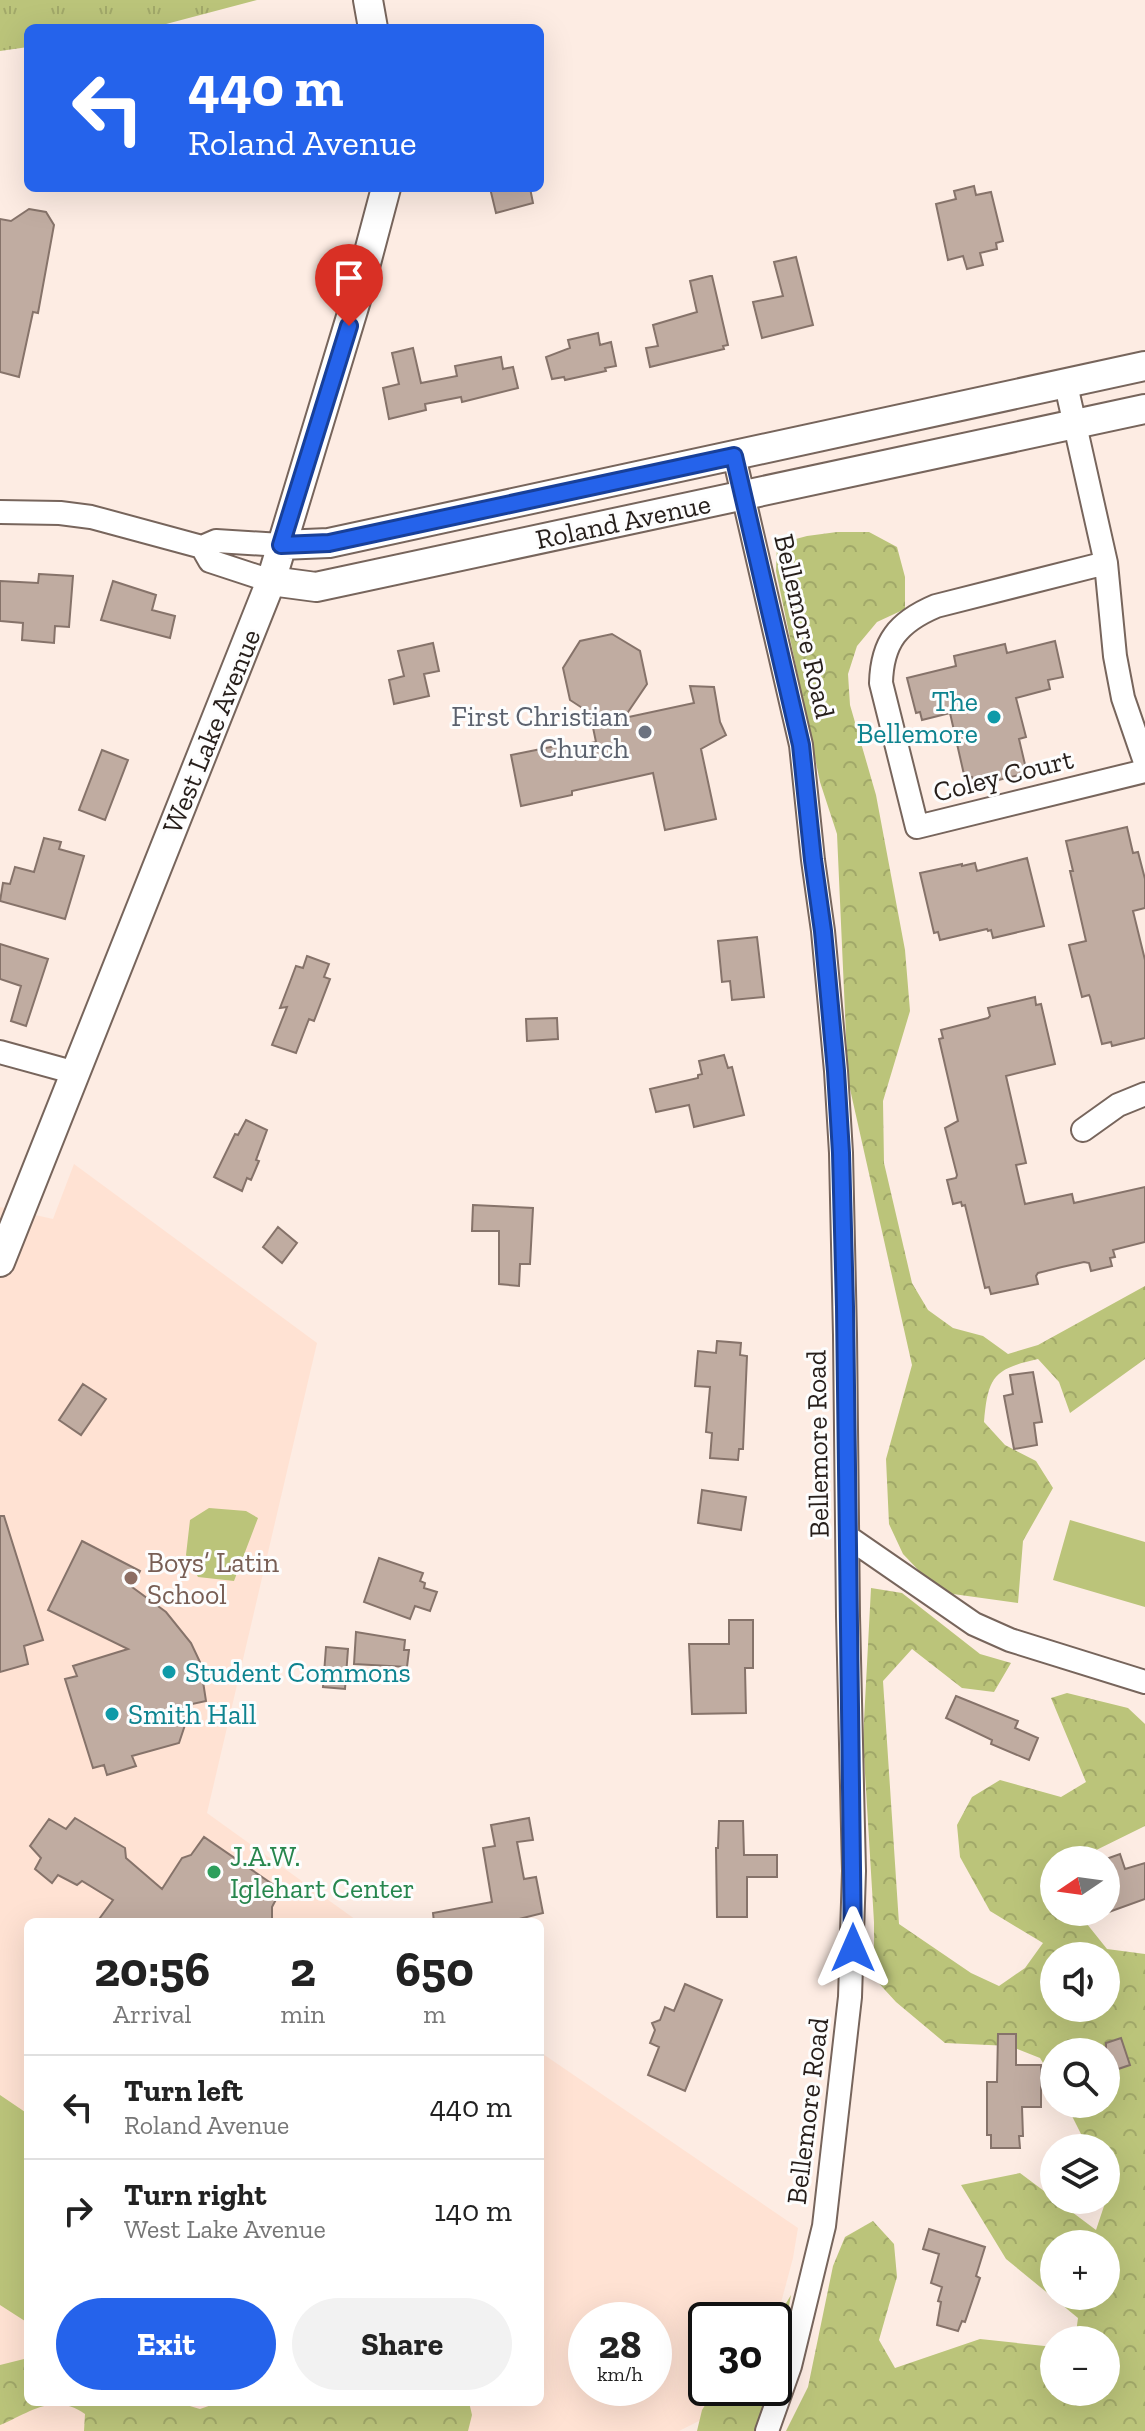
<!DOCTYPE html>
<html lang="en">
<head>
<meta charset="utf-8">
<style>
	:root { --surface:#fff; --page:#f2f2f2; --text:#222; --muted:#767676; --line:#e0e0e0; --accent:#2563eb }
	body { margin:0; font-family:"Zilla Slab",serif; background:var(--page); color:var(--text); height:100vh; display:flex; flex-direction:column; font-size:30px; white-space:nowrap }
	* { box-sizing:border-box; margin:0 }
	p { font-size:26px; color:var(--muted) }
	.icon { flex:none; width:44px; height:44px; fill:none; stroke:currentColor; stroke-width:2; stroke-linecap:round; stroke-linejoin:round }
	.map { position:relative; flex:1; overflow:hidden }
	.sheet { position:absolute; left:24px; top:1918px; width:520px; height:488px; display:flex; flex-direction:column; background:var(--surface); border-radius:12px; box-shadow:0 8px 32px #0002 }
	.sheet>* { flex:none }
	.guide { position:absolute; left:24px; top:24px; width:520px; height:168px; border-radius:12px; box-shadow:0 8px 32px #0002; background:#2563eb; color:#fff; overflow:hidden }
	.needle { width:52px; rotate:257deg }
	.fabs { position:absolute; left:1040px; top:1846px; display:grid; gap:16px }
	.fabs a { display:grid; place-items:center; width:80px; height:80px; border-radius:50%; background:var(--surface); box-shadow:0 8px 32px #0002; font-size:40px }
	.speed { position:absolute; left:568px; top:2302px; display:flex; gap:16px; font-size:40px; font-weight:700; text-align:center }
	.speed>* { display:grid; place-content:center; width:104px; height:104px; border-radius:50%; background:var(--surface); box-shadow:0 8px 32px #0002; line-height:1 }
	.speed small { font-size:20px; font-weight:400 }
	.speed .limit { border:4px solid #111; border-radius:12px; background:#fff; color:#111 }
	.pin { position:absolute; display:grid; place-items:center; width:68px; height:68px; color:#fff; margin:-82px -34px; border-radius:50% 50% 50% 0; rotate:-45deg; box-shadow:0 0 8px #0007 }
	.pin .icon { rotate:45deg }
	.me { position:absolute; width:88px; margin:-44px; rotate:0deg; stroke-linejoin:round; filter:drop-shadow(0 0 6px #0008) }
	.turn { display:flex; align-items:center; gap:28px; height:168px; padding:0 32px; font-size:36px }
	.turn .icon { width:104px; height:104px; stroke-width:2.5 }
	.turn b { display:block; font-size:56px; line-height:68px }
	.eta { display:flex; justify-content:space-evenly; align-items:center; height:136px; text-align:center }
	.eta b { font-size:48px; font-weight:700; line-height:56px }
	.button { display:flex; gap:16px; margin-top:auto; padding:16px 32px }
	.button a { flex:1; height:92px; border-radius:48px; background:var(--accent); color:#fff; font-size:32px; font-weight:700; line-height:92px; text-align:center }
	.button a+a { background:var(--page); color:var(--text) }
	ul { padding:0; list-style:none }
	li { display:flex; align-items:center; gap:24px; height:104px; padding:0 32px; border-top:2px solid var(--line) }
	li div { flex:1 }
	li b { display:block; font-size:30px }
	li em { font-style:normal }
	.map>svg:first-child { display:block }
	.built { fill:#ffe2d3; fill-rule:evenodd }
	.grass { fill:url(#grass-tufts) }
	.forest { fill:url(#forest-crowns); fill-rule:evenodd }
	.park { fill:#bbc47a }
	.building { fill:#c0aca1; stroke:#86736a; stroke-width:2 }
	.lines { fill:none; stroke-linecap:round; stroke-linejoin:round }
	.minor-casing { stroke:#77655c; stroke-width:26 }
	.tertiary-casing { stroke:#77655c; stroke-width:32 }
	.minor { stroke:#fff; stroke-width:22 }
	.tertiary { stroke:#fff; stroke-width:28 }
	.route-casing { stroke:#184099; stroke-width:20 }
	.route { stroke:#2563eb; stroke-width:14 }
	.culture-dot { fill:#0f9aa8; stroke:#fdfdfd; stroke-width:3 }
	.worship-dot { fill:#6b7280; stroke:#fdfdfd; stroke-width:3 }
	.education-dot { fill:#8d6e63; stroke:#fdfdfd; stroke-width:3 }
	.leisure-dot { fill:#2e9e5b; stroke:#fdfdfd; stroke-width:3 }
	.labels { text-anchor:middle; stroke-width:6; stroke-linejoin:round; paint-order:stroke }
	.street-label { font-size:28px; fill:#261e1a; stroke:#fdfdfd }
	.culture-label { font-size:28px; fill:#0d838f; stroke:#fdfdfd; text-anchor:start }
	.worship-label { font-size:28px; fill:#5b616d; stroke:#fdfdfd; text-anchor:end }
	.education-label { font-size:28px; fill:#785e54; stroke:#fdfdfd; text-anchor:start }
	.leisure-label { font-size:28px; fill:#27864d; stroke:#fdfdfd; text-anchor:start }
</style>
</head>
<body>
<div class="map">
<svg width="1145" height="2431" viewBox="0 0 1145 2431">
	<defs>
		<pattern id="grass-tufts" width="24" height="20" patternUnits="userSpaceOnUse" patternTransform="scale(2)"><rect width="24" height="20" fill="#bbc47a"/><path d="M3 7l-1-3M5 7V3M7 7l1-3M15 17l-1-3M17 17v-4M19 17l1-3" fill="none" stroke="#a1a869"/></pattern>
		<pattern id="forest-crowns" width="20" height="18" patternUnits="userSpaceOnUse" patternTransform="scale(2)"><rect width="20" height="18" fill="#bbc47a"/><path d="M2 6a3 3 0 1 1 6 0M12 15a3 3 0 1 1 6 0" fill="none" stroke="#a1a869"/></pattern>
	</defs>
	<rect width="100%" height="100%" fill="#fdece3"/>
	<path class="built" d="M74 1164 317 1343 207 1813 359 1922H28V2402H540V2052L798 2228 793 2258 774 2329V2320H706V2388H758L757 2392 679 2431H0V1207L53 1219ZM586 2320H654V2388H586Z"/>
	<path class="grass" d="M0 0H257L151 28H28V47L0 51Z"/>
	<path class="forest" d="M837 532H869L897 547 905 577V609L877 622 857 646 848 674 850 705 876 795 905 950 910 1011 883 1101 884 1163 912 1283 928 1310 953 1328 983 1336 1008 1354 1038 1345 1145 1286V1359L1070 1413 1059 1382 1038 1359C993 1369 988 1377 984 1422L1005 1445 1036 1461 1053 1488 1023 1541 1018 1603 953 1594 926 1578 903 1554 889 1524 886 1459 912 1365 848 1080 837 834 820 782 776 571 777 544 807 536Z
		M871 1588 902 1593 980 1654 1011 1663 994 1692 962 1688 912 1649 883 1681 899 1924 971 1973 999 1986 1025 1968 1043 1943 990 1911 960 1857 957 1825 972 1797 1000 1780 1061 1797 1086 1782 1051 1698 1067 1693 1128 1708 1145 1724V1826L1076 1860H1054V1912H1082L1087 1924 1107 1949 1145 1954V2431H786L808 2387 833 2266 845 2237 873 2221 894 2244 897 2277 879 2340 895 2368 980 2339 1054 2347V2392H1106V2340H1075L1078 2318 1006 2259 961 2185 1020 2173 1096 2230 1106 2200V2148H1088L1066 2104H1106V2052H1054V2081L1040 2058 1010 2046 945 2043 896 2002 874 1978V1922L863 1740ZM1054 1956H1106V2008H1054ZM1054 2244H1106V2296H1054Z
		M791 2295 783 2338 781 2369 758 2431H697L702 2410 716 2388H774V2323Z
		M28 2358V2402H176L200 2409 220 2402H469L472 2415 468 2431H84L85 2414C54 2392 31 2412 0 2425V2365Z"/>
	<path class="park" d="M209 1508 246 1511 258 1518 234 1581 198 1577 186 1555 190 1520Z
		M1070 1520 1145 1542V1607L1053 1580Z
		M0 2095 28 2114V2323L0 2305Z"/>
	<path class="building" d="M974 186 976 195 991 192 1003 241 996 243 997 249 980 253 983 265 967 269 963 256 948 260 936 204 956 199 954 191Z
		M490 188H530L533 203 496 213Z
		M29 209 46 212 54 225 38 313 33 312 19 377 0 372V219L11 221Z
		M796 257 813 325 762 338 753 302 783 296 774 262Z
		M710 276H712L728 345 723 346 724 349 650 367 646 348 658 346 653 325 697 312 690 281Z
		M598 333 600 345 611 342 616 366 605 368 606 371 565 380 564 377 552 379 546 357 570 348 568 340Z
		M413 348 421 383 457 376 455 366 501 357 503 369 513 367 518 388 462 402 461 397 425 404 426 410 389 419 383 388 399 384 392 353Z
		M39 574 73 576 69 627 55 626 54 643 22 640 23 623 0 621V581L38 583Z
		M113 581 156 595 152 610 175 616 170 638 101 620Z
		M612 634 640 651 647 684 624 718 694 703 690 686 714 687 720 722 726 735 701 749 716 819 665 830 653 773 572 791V795L521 806 511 755 561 745 562 749 596 742 590 713 570 700 563 668 580 641Z
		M1055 641 1063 677 1048 680 1050 689 1016 698 1026 737 1019 739 1027 773 974 786 972 777 965 779 950 713 922 720 920 712 916 713 907 678 956 666 954 656 1005 644 1007 653Z
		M433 643 439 671 424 674 429 696 394 704 389 680 404 676 398 651Z
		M102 750 128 760 105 820 79 810Z
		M1127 827 1133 853 1138 852 1145 879V908L1133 911 1145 960V1038L1112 1046 1111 1042 1102 1044 1090 997 1089 995 1082 997 1069 945 1086 941 1070 871H1073L1066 841Z
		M44 838 61 842 59 849 84 856 65 919 0 901 3 883 10 884 15 867 34 872Z
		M1027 858 1044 926 993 938 991 930 988 931 987 929 940 940 938 932 934 933 920 873 962 864V866L975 863 977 871Z
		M757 937 764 997 732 1000 730 981 722 982 718 941Z
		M0 944 48 959 26 1026 11 1021 21 986 0 979Z
		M307 956 329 964 324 977 330 979 314 1021 309 1019 296 1053 272 1045 287 1007 280 1008 290 982 296 966 303 968Z
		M1035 997 1036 1005 1041 1004 1055 1064 1006 1076 1026 1163 1016 1165 1025 1204 1072 1194 1074 1203 1145 1187V1242L1113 1250 1115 1257 1110 1258 1112 1266 1091 1271 1089 1263 1084 1262 1062 1267 1038 1273 1036 1276 1038 1284 991 1294 989 1287 985 1288 965 1205 962 1206 961 1202 953 1204 947 1180 956 1178 957 1175 945 1128 958 1121 939 1039 943 1038 941 1030 988 1018 990 1016 988 1008Z
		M557 1018 558 1039 527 1041 526 1019Z
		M724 1055 728 1068 732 1067 744 1115 694 1127 689 1105 656 1112 650 1089 698 1078V1075L702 1074 699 1061Z
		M246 1120 267 1130 256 1160 259 1161 251 1180 247 1178 242 1191 214 1177 235 1134 238 1135Z
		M473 1205 533 1208 530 1264H520L519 1286 499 1284V1231H472Z
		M278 1227 297 1243 282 1263 263 1247Z
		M717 1341 741 1343 740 1355 747 1356 743 1449H739L738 1460 710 1458 712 1433 706 1432 710 1387 695 1386 698 1351 716 1353Z
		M1033 1372 1042 1422 1034 1423 1037 1445 1014 1449 1004 1396 1013 1394 1010 1375Z
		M83 1384 106 1399 81 1435 59 1420Z
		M702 1490 746 1497 741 1530 698 1523Z
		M0 1516H4L43 1640 24 1646 28 1664 0 1672Z
		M82 1541 140 1571 132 1587 166 1612 191 1643 200 1662 206 1701 192 1704 179 1743 132 1756 136 1766 107 1775 104 1765 93 1768 65 1679 77 1676 73 1666 128 1649 48 1610Z
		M379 1558 423 1573 420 1581 425 1583 424 1588 437 1592 430 1611 415 1606 410 1619 364 1602Z
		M729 1620H753V1668H745L746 1713 692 1714 689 1644H729Z
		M356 1632 405 1640 404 1650H409L407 1667 354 1664Z
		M326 1647 348 1649 345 1689 323 1687Z
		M956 1696 1018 1721 1015 1728 1038 1738 1029 1760 991 1744 992 1740 946 1718Z
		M75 1818 125 1848 126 1858 162 1889 182 1858 191 1855 204 1837 281 1890 272 1907V1922H97L113 1900 82 1881 77 1885 58 1875 52 1883 35 1869 41 1858 30 1846 49 1819 66 1829Z
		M529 1818 533 1840 517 1842 524 1879 536 1877 543 1913 507 1922H434L433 1913 492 1902 483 1848 495 1846 491 1825Z
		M719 1821H743L744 1855H777V1877H747V1917H717L716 1848H718Z
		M1120 1854 1125 1869 1145 1863V1899L1106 1913V1859Z
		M685 1984 722 2000 685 2091 648 2075 659 2047 650 2043 655 2030 652 2023 660 2020 665 2007 674 2011Z
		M998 2034H1016V2065H1041V2107H1022L1023 2136H1019L1020 2148H991V2135H987V2082H997Z
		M1121 2038 1130 2065 1106 2073V2043Z
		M929 2229 985 2247 976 2276 980 2278 965 2322 962 2321 958 2331 937 2325 941 2302 938 2301 942 2287 931 2283 939 2254 923 2249Z"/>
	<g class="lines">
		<g class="minor-casing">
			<path id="minor" d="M1066 385 1106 563 1115 656 1123 698 1145 762
				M734 456 801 745 813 860 823 931 836 1071 841 1153 845 1335 848 1616 854 1871 850 1997 824 2226 790 2366 767 2431
				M0 512 60 513 91 517 202 547 216 541 281 545
				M202 547 210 561 271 581
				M1106 563 936 606C898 622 882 642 881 683L917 827 1145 771
				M0 1052 76 1073
				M1083 1130 1118 1105 1145 1094
				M848 1537 974 1624 1010 1640 1145 1682"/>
		</g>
		<g class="tertiary-casing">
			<path id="tertiary" d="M368 0 373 28
				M281 545 329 543 1145 366
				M271 581 316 587 1145 409
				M0 1262 271 581 357 297 386 188"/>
		</g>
		<use href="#minor" class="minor"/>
		<use href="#tertiary" class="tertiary"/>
	</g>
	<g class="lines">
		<g class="route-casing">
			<path id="route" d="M349 326 281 545 329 543 734 456 801 745 813 860 823 931 836 1071 841 1153 845 1307 853 1948"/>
		</g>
		<use href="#route" class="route"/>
	</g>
	<g class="culture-dot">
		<circle cx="994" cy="717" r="8"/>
		<circle cx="169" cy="1672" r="8"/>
		<circle cx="112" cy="1714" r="8"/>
	</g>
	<circle class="worship-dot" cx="645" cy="732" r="8"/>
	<circle class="education-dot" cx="131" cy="1578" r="8"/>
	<circle class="leisure-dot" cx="214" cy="1872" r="8"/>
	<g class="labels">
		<g class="street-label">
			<text transform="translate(623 521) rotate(-12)" y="10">Roland Avenue</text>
			<text transform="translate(805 626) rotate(77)" y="10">Bellemore Road</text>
			<text transform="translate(211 731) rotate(-68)" y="10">West Lake Avenue</text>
			<text transform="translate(1003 775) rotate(-14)" y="10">Coley Court</text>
			<text transform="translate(817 1444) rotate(-91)" y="10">Bellemore Road</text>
			<text transform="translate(807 2111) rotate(-83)" y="10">Bellemore Road</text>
		</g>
		<g class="culture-label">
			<text x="978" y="711" text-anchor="end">The<tspan x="978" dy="32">Bellemore</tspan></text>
			<text x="185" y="1682">Student Commons</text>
			<text x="128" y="1724">Smith Hall</text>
		</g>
		<g class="worship-label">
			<text x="629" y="726">First Christian<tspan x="629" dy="32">Church</tspan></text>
		</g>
		<g class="education-label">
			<text x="147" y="1572">Boys’ Latin<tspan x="147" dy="32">School</tspan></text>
		</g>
		<g class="leisure-label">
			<text x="230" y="1866">J.A.W.<tspan x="230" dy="32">Iglehart Center</tspan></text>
		</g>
	</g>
</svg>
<div class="fabs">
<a><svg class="needle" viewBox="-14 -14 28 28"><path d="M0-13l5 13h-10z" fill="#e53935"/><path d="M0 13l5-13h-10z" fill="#767676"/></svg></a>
<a><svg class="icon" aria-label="sound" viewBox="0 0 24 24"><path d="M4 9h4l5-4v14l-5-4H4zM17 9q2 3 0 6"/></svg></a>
<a><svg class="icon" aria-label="search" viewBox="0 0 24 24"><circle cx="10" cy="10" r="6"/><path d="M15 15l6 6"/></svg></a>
<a><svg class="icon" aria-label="layers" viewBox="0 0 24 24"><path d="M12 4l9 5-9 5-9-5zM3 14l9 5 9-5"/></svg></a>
<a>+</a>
<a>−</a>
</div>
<div class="speed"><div>28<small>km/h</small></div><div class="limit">30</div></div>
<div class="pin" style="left:349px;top:326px;background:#d93025"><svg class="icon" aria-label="arrive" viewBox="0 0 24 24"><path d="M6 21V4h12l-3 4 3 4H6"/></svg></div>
<svg class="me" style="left:853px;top:1948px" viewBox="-20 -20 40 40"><path d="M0-17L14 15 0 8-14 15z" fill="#2563eb" stroke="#fff" stroke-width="4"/></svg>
<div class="guide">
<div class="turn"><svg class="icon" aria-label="left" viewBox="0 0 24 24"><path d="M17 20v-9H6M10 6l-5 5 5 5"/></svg><div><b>440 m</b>Roland Avenue</div></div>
</div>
<section class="sheet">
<div class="eta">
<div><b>20:56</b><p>Arrival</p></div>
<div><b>2</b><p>min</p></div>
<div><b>650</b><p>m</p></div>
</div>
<ul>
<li><svg class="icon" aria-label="left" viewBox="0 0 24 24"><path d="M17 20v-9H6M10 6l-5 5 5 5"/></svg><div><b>Turn left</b><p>Roland Avenue</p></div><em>440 m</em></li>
<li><svg class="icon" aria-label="right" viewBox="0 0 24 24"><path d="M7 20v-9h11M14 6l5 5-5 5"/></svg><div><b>Turn right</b><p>West Lake Avenue</p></div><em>140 m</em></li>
</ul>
<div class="button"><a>Exit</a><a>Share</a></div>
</section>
</div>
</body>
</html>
